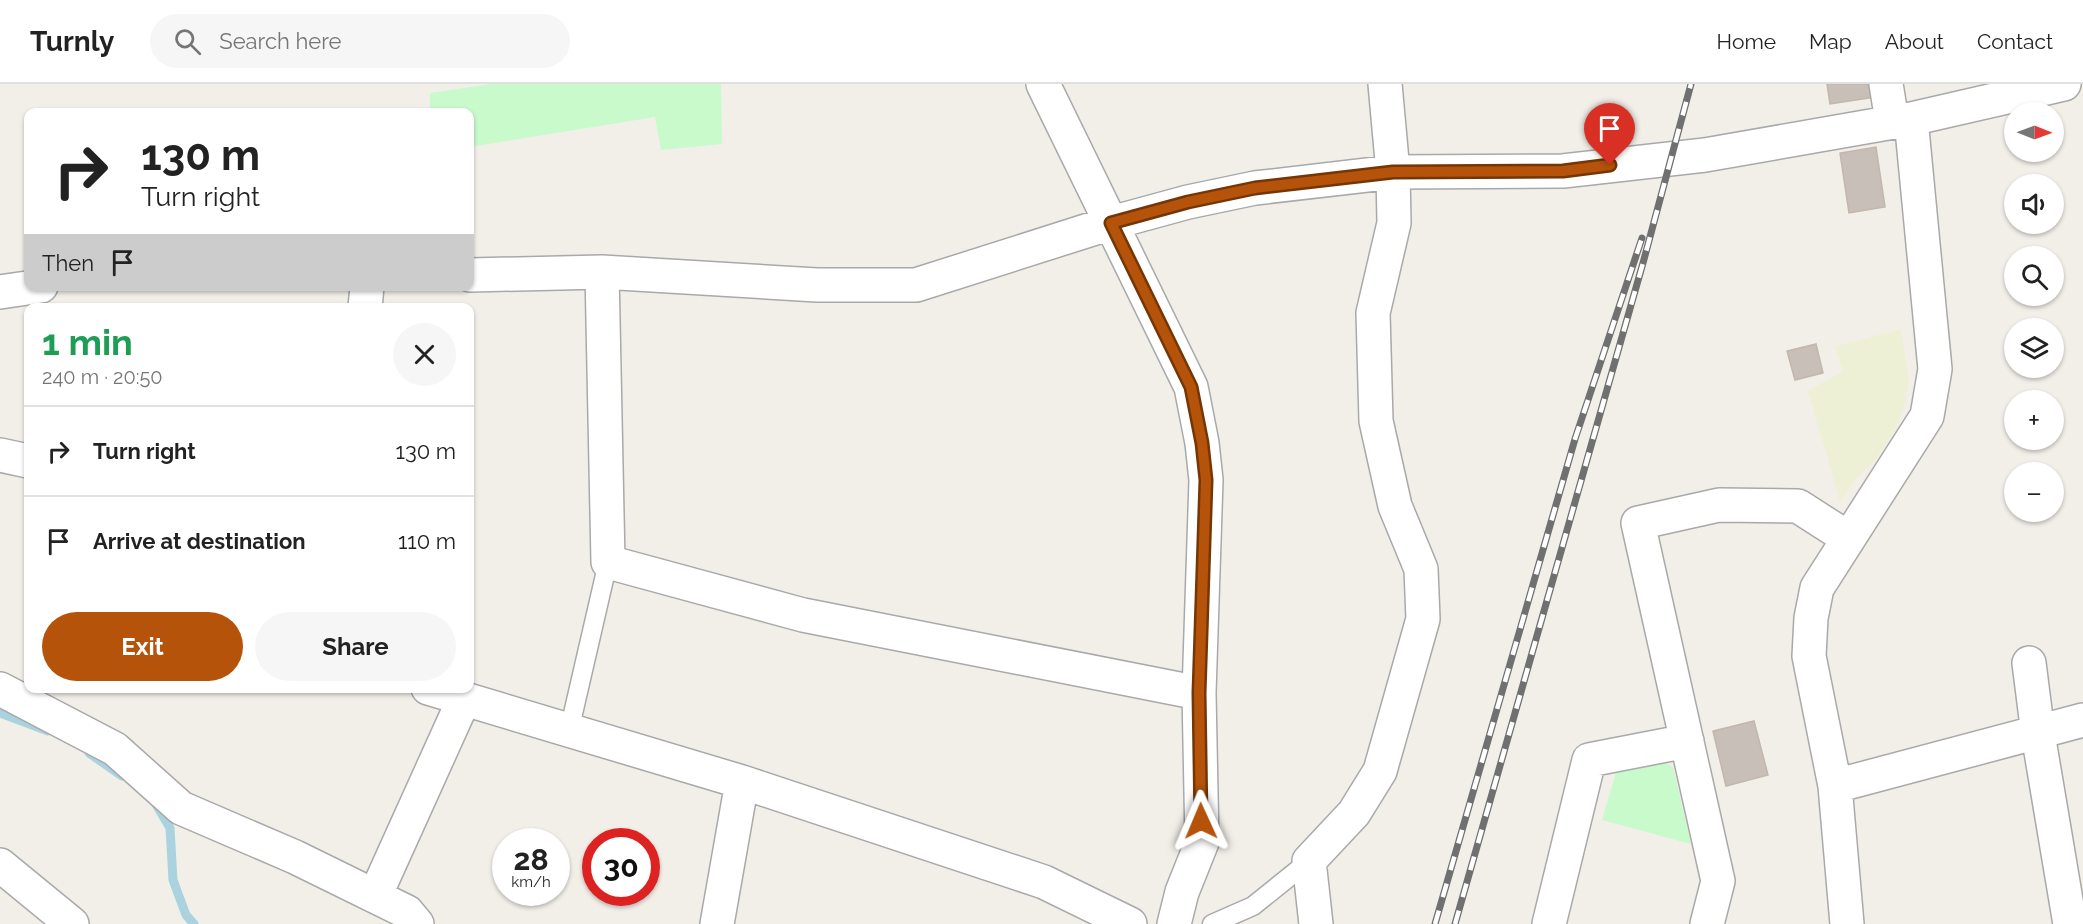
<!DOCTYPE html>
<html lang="en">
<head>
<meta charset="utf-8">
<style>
	:root { --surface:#fff; --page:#f6f6f6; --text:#222; --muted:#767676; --line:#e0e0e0; --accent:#b45309 }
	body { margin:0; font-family:Raleway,sans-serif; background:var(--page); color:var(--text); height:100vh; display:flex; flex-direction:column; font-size:22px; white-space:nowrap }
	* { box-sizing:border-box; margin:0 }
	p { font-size:20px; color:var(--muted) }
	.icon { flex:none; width:33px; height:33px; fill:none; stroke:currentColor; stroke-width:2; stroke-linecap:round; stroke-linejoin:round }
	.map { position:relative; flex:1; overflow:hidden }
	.details { position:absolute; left:24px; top:219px; width:450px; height:390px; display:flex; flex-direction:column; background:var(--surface); border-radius:12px; box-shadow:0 2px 4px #0004 }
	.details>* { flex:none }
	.guide { position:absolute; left:24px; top:24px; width:450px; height:183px; border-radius:12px; box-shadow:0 2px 4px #0004; background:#fff; color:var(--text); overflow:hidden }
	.needle { width:39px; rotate:91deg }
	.controls { position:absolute; left:2004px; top:18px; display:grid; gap:12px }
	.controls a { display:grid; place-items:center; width:60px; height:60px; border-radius:50%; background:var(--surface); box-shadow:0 2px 4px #0004; font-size:30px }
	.speed { position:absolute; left:492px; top:744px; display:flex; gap:12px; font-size:30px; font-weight:700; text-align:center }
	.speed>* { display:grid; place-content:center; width:78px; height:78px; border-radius:50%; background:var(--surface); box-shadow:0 2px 4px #0004; line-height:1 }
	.speed small { font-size:15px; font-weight:400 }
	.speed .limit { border:9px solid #d22; background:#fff; color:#111 }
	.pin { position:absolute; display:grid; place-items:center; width:51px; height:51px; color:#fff; margin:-62px -26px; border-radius:50% 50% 50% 0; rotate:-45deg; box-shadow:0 0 6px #0007 }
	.pin .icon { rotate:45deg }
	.me { position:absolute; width:66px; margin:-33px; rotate:359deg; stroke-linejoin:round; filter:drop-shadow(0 0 4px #0008) }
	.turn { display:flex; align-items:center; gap:21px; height:126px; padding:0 18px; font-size:27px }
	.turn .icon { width:78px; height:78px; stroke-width:2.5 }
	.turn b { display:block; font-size:42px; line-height:51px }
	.then { display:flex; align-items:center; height:57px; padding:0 18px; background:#0003; gap:12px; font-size:22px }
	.round { display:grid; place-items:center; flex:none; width:63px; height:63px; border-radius:32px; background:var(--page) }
	.overview { display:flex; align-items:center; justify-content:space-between; height:102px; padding:0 18px }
	h1 { font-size:36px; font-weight:700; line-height:45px; color:#1e9e55 }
	.action { display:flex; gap:12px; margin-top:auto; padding:12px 18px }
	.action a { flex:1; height:69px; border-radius:36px; background:var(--accent); color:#fff; font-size:24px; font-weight:700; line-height:69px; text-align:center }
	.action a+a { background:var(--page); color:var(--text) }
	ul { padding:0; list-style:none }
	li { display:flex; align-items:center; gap:18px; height:90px; padding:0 18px; border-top:2px solid var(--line) }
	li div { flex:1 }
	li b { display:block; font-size:22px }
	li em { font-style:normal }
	header { display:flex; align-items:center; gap:36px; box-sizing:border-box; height:84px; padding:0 30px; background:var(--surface); border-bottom:2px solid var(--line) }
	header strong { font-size:28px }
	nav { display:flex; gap:33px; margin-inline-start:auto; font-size:21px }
	.search { width:420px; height:54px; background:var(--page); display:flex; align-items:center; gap:15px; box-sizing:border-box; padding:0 21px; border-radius:33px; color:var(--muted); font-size:22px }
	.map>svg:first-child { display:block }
	.farmland { fill:#eef0d5 }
	.park { fill:#c8facc }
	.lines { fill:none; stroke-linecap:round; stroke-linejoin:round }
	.stream { stroke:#aad3df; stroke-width:9 }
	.building { fill:#c7bfb8; stroke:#c4b6ab; stroke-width:1.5 }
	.service-casing { stroke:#a9a9a9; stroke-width:21 }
	.minor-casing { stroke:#a9a9a9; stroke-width:36 }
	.service { stroke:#fff; stroke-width:18 }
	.minor { stroke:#fff; stroke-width:33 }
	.rail-casing { stroke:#707070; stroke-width:7 }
	.rail { stroke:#fff; stroke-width:4.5; stroke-dasharray:14; stroke-linecap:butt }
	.route-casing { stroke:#753606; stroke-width:15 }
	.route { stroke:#b45309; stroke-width:10 }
</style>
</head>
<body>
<header>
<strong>Turnly</strong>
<div class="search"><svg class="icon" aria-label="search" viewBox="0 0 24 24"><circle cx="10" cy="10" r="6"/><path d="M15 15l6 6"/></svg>Search here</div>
<nav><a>Home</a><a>Map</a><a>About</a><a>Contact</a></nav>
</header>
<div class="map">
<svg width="2083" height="840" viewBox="0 0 2083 840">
	<rect width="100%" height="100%" fill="#f2efe9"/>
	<path class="farmland" d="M1901 245 1909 296 1905 320 1896 344 1876 375 1856 395 1840 418 1808 307 1843 287 1835 262Z"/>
	<path class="park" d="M491 0H721L722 60 661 66 655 33 470 63V28H430V9Z
		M1665 678 1673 683 1691 760 1602 736 1617 685Z"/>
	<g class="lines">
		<path class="stream" d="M0 629 48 647
			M89 669 122 692
			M154 717 170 744 173 796 186 831 194 840"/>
	</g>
	<path class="building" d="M1827 0H1873L1875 13 1830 20Z
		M1876 63 1885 123 1849 129 1840 69Z
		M1816 260 1823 289 1795 296 1787 267Z
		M1754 637 1768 691 1726 702 1713 647Z"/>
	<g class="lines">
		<g class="service-casing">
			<path id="service" d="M569 647 608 478
				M1212 840 1253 822 1309 777"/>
		</g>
		<g class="minor-casing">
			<path id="minor" d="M1043 0 1191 303 1202 359 1206 396 1199 609 1202 758 1182 808 1174 840
				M1886 0 1892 37
				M602 188 608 478 803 531 1199 609
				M470 191 602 188 817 201H916L1111 139 1188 118 1255 104 1393 88 1563 87 1705 71 1911 35 2064 0
				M0 208 41 202
				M365 224 367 202
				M0 371 28 377
				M2029 579 2038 650 2070 840
				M428 604 742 698 1044 798 1130 840
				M0 605 115 665 181 724 295 773 407 828 417 840
				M1835 702 2083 636
				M0 781 72 840
				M375 812 464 615
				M717 840 742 698
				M1316 840 1309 777 1354 729 1380 687 1423 535 1421 485 1395 422 1376 337 1373 229 1394 139 1393 88 1385 0
				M1549 840 1589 676 1687 657
				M1707 840 1718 797 1638 439 1719 421 1798 422 1848 454
				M1847 840 1835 702 1809 572 1811 534 1817 504 1927 332 1935 285 1911 35"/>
		</g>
		<use href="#service" class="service"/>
		<use href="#minor" class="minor"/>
		<g class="rail-casing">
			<path id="rail" d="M1435 840 1575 355 1642 154
				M1455 840 1643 179 1691 0"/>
		</g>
		<use href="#rail" class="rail"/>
	</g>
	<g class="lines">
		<g class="route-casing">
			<path id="route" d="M1201 737 1199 609 1206 396 1202 359 1191 303 1111 139 1188 118 1255 104 1393 88 1563 87 1610 81"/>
		</g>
		<use href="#route" class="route"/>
	</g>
</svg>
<div class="controls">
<a><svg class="needle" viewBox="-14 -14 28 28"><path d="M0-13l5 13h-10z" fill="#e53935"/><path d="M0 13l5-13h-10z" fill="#767676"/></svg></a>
<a><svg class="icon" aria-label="sound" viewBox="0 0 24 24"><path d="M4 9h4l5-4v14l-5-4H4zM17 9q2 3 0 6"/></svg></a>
<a><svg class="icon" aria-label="search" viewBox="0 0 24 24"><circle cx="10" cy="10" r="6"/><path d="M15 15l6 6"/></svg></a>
<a><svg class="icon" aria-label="layers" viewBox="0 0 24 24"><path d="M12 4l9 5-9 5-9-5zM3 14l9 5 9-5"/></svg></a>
<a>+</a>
<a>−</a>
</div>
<div class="speed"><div>28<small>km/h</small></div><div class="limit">30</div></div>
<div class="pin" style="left:1610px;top:81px;background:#d93025"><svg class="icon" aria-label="arrive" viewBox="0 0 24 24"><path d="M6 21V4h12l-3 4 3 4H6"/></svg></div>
<svg class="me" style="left:1201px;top:737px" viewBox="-20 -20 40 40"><path d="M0-17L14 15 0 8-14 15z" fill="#b45309" stroke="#fff" stroke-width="4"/></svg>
<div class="guide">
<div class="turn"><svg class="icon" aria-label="right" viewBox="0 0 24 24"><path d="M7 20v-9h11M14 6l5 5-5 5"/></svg><div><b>130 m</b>Turn right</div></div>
<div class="then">Then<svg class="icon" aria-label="arrive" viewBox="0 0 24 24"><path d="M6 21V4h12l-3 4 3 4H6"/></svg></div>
</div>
<section class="details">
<div class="overview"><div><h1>1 min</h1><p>240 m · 20:50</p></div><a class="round"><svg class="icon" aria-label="close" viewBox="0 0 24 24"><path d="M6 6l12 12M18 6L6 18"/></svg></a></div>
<ul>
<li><svg class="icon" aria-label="right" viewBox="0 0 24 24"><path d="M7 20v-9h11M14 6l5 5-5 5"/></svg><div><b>Turn right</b></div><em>130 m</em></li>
<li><svg class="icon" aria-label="arrive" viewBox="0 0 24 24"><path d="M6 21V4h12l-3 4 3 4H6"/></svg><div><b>Arrive at destination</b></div><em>110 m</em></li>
</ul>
<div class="action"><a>Exit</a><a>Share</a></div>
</section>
</div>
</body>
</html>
